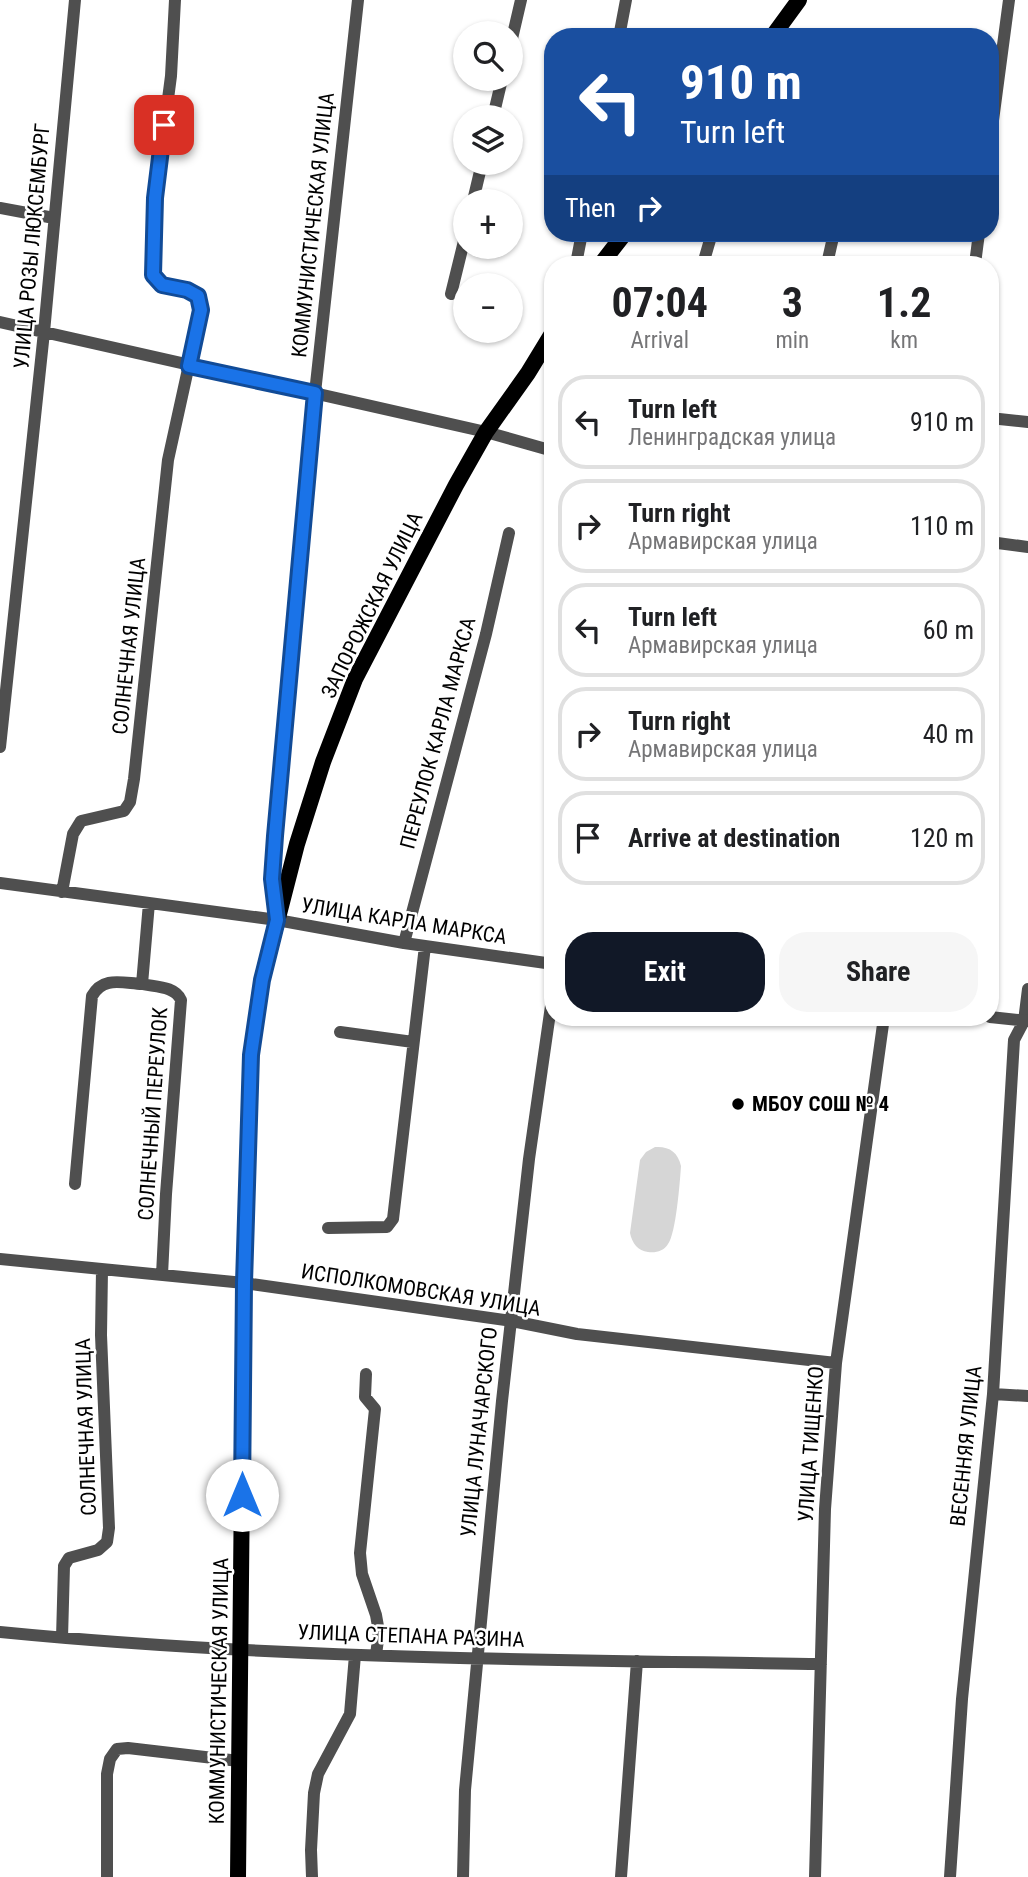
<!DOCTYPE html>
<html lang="en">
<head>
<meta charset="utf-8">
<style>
	:root { --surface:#fff; --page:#f6f6f6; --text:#202124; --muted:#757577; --line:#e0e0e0; --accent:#111827 }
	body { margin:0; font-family:"Roboto Condensed",sans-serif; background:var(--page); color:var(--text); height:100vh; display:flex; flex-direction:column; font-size:26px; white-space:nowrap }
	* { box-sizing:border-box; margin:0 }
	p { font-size:23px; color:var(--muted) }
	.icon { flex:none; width:38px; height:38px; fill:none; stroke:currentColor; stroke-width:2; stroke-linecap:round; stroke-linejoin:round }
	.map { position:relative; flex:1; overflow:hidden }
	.drawer { position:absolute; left:544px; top:256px; width:455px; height:770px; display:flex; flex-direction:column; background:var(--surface); border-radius:28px; box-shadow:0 2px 5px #0004 }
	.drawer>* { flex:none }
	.top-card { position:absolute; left:544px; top:28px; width:455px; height:214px; border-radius:28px; box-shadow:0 2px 5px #0004; background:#1a4fa0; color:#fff; overflow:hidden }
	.fabs { position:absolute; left:453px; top:21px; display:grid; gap:14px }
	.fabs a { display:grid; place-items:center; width:70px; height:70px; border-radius:50%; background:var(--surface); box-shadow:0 2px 5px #0004; font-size:35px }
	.pin { position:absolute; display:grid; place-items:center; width:60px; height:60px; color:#fff; margin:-30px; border-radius:14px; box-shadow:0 4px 10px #0006 }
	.me { position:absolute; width:77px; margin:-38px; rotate:0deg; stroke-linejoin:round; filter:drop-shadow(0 0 5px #0008) }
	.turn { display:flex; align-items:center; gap:24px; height:147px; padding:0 21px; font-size:32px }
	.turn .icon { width:91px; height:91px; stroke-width:2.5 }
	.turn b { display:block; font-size:49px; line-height:60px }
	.then { display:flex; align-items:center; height:66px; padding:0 21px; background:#0003; gap:14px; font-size:26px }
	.eta { display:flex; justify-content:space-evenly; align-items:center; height:119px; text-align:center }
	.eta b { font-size:42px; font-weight:700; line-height:49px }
	.button { display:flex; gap:14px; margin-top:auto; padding:14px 21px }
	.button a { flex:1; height:80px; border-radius:28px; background:var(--accent); color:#fff; font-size:28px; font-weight:700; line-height:80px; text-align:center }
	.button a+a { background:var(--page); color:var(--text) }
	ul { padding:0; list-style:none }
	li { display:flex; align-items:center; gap:21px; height:94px; margin:0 14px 10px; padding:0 7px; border:4px solid var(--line); border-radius:28px }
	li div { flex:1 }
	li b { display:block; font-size:26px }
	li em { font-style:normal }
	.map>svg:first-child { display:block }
	.green { fill:#d6d6d6 }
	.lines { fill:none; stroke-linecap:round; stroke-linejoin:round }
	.minor { stroke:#4f4f4f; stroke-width:12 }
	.major { stroke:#000; stroke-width:16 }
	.route-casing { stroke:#114b97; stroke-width:18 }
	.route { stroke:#1a73e8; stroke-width:12 }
	.poi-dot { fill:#000; stroke:#fff; stroke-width:2.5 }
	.labels { text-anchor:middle; stroke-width:5; stroke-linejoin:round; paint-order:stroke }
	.street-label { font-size:21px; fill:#000; stroke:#fff }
	.poi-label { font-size:21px; font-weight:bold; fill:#000; stroke:#fff; text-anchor:start }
</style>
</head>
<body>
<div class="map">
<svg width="1028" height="1877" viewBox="0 0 1028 1877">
	<rect width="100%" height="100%" fill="#fff"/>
	<path class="green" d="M655 1147C669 1146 678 1152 681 1166 680 1181 676 1234 668 1244 664 1251 656 1253 648 1252 638 1251 632 1243 630 1233L640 1160 646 1152Z"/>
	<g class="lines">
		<path class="minor" d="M619 37 626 0
			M511 43 521 0
			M493 117 502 79
			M990 143 1009 0
			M473 201 482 163
			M0 208 54 218
			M576 264 582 233
			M703 264 712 233
			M827 264 834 233
			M975 264 979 233
			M451 294 466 233
			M0 322 486 432 553 451
			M990 418 1028 422
			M990 542 1028 547
			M0 747 44 332 75 0
			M0 883 277 920 404 943 553 964
			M62 892 73 834 81 821 124 811 130 802 134 779 168 460 201 310 199 296 187 290 162 285 153 275 155 198 171 76 175 0
			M276 916 272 879 275 837 315 393 358 0
			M404 943 486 634 509 533
			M142 984C156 987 175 986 181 1000L166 1194 162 1275
			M990 1017 1028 1021
			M340 1032 413 1042
			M75 1184 92 996C103 976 122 983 142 984L149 903
			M328 1228 387 1227 393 1219 425 946
			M0 1259 244 1283 512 1321 577 1334 836 1363
			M366 1374 365 1397 375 1409 360 1553 362 1574 376 1615 379 1632 376 1655
			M993 1394 1028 1396
			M0 1632C273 1659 547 1660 821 1664
			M62 1638 64 1566 69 1558 98 1550 107 1542 109 1528 101 1335 102 1270
			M107 1877V1774L110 1759 117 1749 128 1748 239 1761
			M312 1877 311 1850 314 1793 318 1774 350 1714 355 1655
			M463 1877 465 1790 502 1401 529 1159 553 992
			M621 1877 637 1661
			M815 1877 825 1509 836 1363 884 1017
			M950 1877 962 1699 993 1394 1014 1040 1024 1021 1028 989"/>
		<path class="major" d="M772 37 799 0
			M601 264 625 233
			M238 1877 244 1283 251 1054 262 980 297 844 323 762 355 679 456 485 486 432 528 373 553 332"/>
	</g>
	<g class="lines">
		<g class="route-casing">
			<path id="route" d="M164 125 155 198 153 275 162 285 187 290 198 296 201 310 189 366 315 393 275 836 272 879 277 920 262 980 251 1055 244 1283 242 1495"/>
		</g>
		<use href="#route" class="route"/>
	</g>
	<circle class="poi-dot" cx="738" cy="1104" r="7"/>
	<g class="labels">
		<g class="street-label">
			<text transform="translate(313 225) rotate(-84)" y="7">КОММУНИСТИЧЕСКАЯ УЛИЦА</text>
			<text transform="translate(32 246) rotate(-85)" y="7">УЛИЦА РОЗЫ ЛЮКСЕМБУРГ</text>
			<text transform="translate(372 605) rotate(-64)" y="7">ЗАПОРОЖСКАЯ УЛИЦА</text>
			<text transform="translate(129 646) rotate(-84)" y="7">СОЛНЕЧНАЯ УЛИЦА</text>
			<text transform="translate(438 733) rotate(-75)" y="7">ПЕРЕУЛОК КАРЛА МАРКСА</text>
			<text transform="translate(404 921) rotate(9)" y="7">УЛИЦА КАРЛА МАРКСА</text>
			<text transform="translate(153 1114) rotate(-86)" y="7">СОЛНЕЧНЫЙ ПЕРЕУЛОК</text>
			<text transform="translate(421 1290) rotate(9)" y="7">ИСПОЛКОМОВСКАЯ УЛИЦА</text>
			<text transform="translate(86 1427) rotate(-92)" y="7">СОЛНЕЧНАЯ УЛИЦА</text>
			<text transform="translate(479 1432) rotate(-84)" y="7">УЛИЦА ЛУНАЧАРСКОГО</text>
			<text transform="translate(811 1444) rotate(-86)" y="7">УЛИЦА ТИЩЕНКО</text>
			<text transform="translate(966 1446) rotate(-84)" y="7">ВЕСЕННЯЯ УЛИЦА</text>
			<text transform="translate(411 1636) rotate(2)" y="7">УЛИЦА СТЕПАНА РАЗИНА</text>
			<text transform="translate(219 1691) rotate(-89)" y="7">КОММУНИСТИЧЕСКАЯ УЛИЦА</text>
		</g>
		<g class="poi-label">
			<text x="752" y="1111">МБОУ СОШ № 4</text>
		</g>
	</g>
</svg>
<div class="fabs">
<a><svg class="icon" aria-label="search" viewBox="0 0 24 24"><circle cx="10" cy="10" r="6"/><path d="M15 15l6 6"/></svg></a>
<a><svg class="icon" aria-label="layers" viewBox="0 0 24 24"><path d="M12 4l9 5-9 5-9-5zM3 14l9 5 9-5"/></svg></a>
<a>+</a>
<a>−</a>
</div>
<div class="pin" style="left:164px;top:125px;background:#d93025"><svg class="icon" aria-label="arrive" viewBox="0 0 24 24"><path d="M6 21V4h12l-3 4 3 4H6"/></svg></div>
<svg class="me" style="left:242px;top:1495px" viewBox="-20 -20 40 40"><circle r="19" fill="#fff"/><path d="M0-13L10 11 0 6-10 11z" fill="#1a73e8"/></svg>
<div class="top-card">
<div class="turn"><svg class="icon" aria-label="left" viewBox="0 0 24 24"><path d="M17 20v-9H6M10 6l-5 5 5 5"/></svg><div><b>910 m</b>Turn left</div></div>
<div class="then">Then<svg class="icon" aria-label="right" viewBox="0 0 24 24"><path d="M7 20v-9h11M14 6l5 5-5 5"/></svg></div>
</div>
<section class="drawer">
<div class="eta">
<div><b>07:04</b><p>Arrival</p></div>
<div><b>3</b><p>min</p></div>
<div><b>1.2</b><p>km</p></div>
</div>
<ul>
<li><svg class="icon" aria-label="left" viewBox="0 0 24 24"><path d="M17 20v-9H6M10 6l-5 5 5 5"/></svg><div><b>Turn left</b><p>Ленинградская улица</p></div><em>910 m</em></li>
<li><svg class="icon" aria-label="right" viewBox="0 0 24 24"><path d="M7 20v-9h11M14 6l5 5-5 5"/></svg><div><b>Turn right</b><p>Армавирская улица</p></div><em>110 m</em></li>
<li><svg class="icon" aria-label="left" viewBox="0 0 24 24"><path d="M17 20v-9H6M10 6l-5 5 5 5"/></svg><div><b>Turn left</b><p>Армавирская улица</p></div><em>60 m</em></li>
<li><svg class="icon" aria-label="right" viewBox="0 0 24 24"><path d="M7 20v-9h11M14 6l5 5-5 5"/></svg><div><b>Turn right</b><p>Армавирская улица</p></div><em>40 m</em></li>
<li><svg class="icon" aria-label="arrive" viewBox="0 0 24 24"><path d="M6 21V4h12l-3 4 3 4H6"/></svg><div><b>Arrive at destination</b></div><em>120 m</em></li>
</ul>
<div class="button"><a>Exit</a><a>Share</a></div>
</section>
</div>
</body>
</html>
